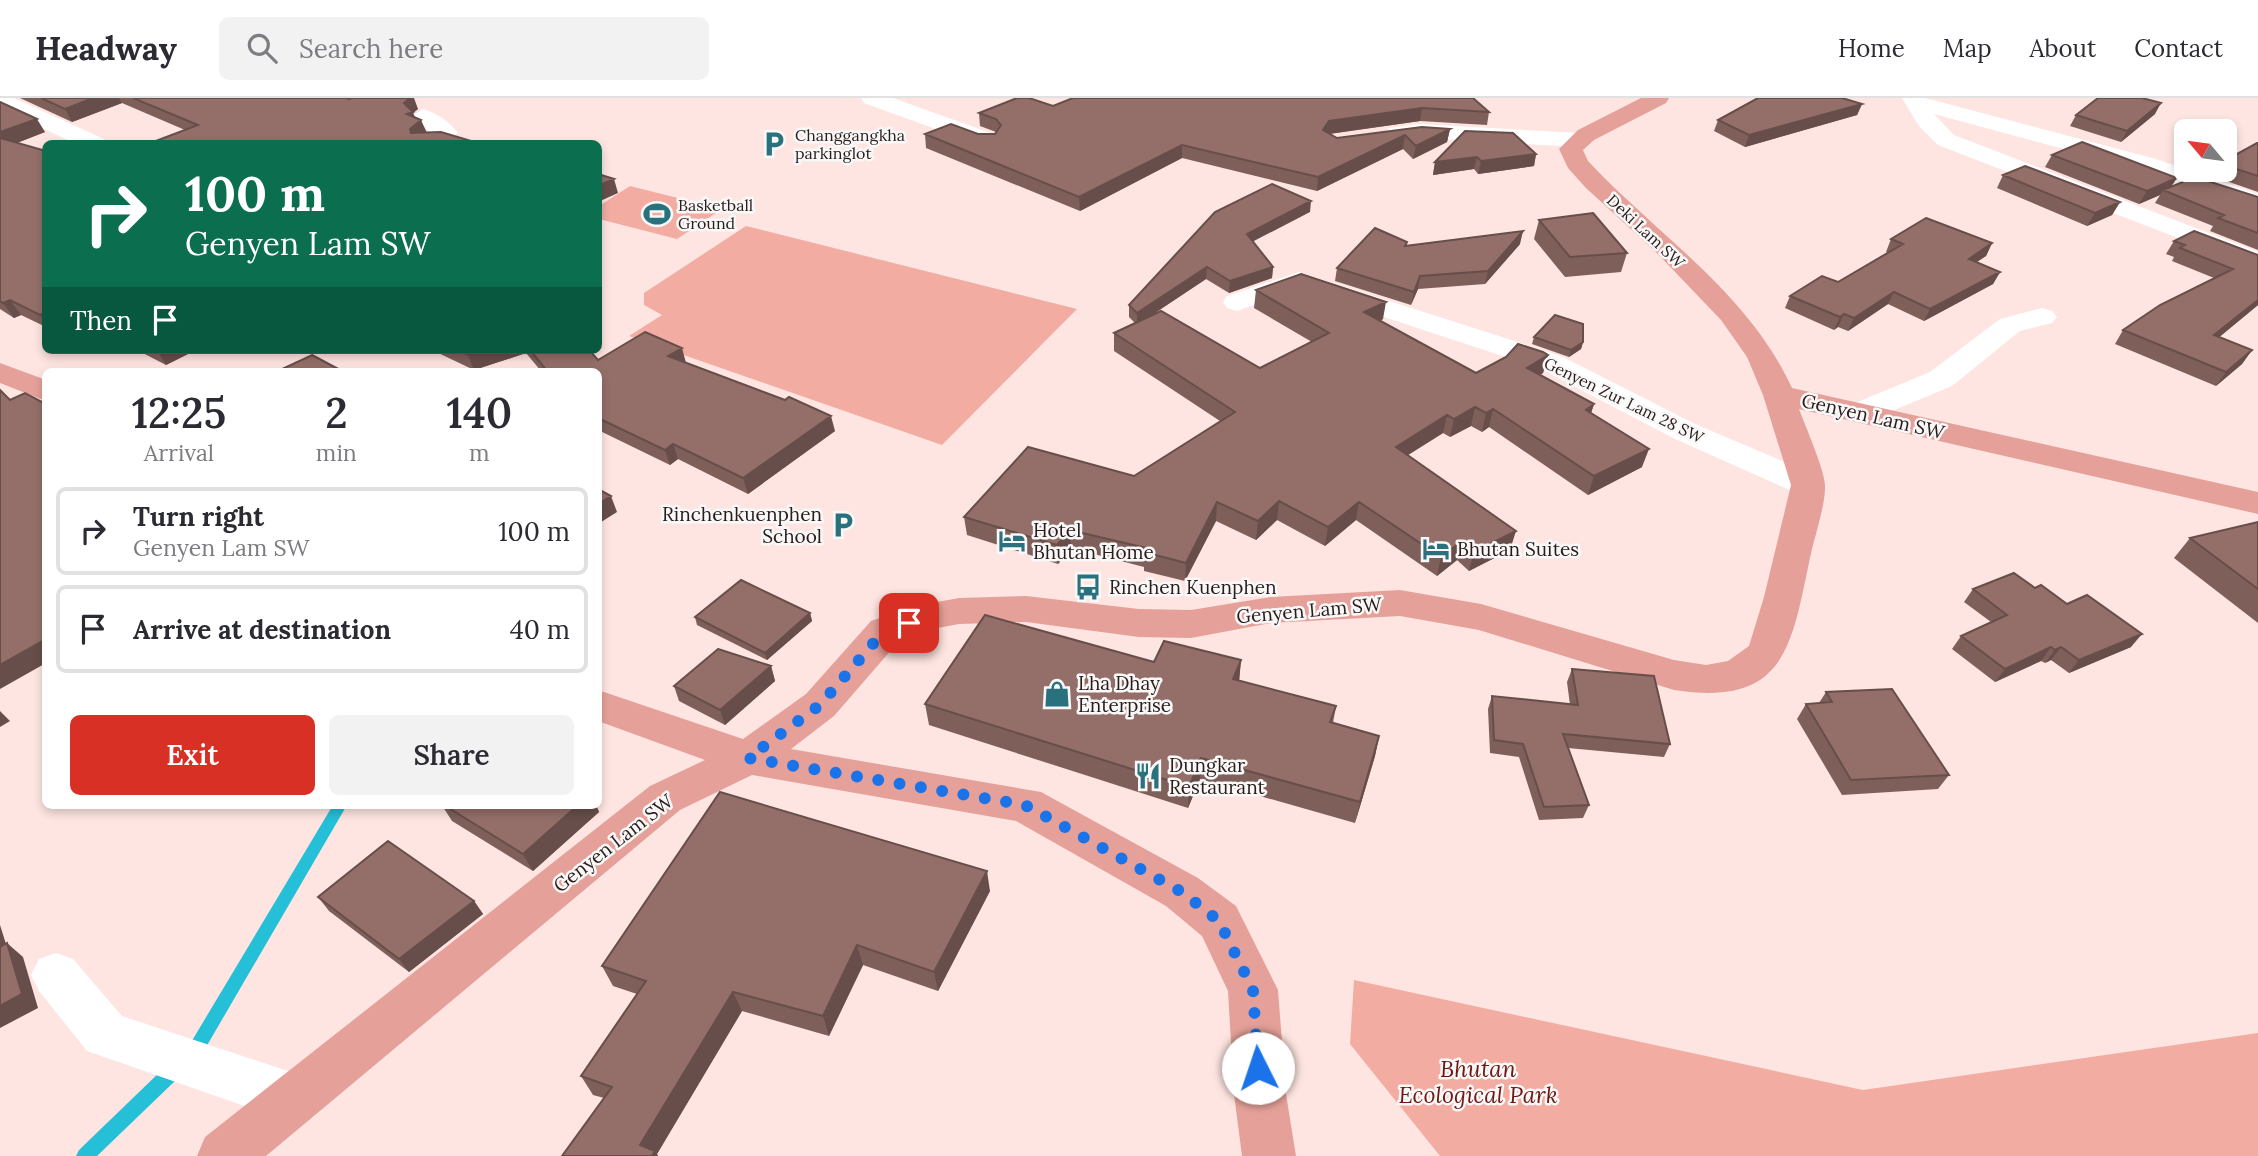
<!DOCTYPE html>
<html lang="en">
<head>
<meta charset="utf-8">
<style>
	:root { --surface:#fff; --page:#f2f2f3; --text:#2b2b33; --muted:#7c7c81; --line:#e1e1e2; --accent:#d93025 }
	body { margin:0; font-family:Lora,serif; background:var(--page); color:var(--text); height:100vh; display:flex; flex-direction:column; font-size:26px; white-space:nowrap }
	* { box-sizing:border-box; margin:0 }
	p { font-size:23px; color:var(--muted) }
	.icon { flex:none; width:38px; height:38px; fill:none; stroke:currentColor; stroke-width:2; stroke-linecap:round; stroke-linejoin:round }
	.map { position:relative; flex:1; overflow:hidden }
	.sheet { position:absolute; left:42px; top:270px; width:560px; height:441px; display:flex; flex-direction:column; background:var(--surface); border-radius:10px; box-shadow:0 4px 10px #0003 }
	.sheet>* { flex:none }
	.hud { position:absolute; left:42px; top:42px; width:560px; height:214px; border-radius:10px; box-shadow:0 4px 10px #0003; background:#0b6e4f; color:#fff; overflow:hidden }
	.needle { width:46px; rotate:299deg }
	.fabs { position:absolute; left:2174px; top:21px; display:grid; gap:14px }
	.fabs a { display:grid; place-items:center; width:63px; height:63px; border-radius:10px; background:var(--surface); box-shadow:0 4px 10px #0003; font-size:35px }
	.pin { position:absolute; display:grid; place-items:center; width:60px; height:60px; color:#fff; margin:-30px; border-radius:14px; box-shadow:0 4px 10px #0006 }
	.me { position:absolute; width:77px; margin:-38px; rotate:356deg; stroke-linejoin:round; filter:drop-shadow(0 0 5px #0008) }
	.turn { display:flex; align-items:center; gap:24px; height:147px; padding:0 28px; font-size:32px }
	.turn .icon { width:91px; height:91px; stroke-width:2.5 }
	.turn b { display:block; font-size:49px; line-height:60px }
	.then { display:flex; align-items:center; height:66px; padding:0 28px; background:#0003; gap:14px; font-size:26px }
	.eta { display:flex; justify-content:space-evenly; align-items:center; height:119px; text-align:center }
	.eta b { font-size:42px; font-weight:600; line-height:49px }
	.cta { display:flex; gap:14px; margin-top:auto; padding:14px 28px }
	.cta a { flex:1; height:80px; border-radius:10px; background:var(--accent); color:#fff; font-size:28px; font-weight:600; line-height:80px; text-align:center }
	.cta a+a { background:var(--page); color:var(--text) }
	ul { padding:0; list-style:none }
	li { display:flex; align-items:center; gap:21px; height:88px; margin:0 14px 10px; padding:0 14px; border:4px solid var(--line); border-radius:10px }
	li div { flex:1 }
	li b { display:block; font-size:26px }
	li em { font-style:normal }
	header { display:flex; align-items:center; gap:42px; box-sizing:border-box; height:98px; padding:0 35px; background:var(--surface); border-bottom:2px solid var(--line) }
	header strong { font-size:33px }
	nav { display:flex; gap:38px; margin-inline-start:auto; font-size:24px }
	.search { width:490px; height:63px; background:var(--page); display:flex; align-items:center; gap:18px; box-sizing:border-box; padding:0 24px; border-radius:10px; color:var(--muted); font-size:26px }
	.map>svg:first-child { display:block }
	.green { fill:#f3aca2 }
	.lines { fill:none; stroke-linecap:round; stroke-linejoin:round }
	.stream { fill:#25bfd7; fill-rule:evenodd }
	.minor { fill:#fff; fill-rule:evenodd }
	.major { fill:#e5a199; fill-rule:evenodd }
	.wall { fill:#7f5f5a }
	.shaded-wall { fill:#684e4a }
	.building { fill:#946f69; stroke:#684e4a; stroke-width:2 }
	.route { stroke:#1a73e8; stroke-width:12; stroke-dasharray:0 21.6 }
	.labels { text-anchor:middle; stroke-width:5; stroke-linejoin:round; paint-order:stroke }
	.far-poi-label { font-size:16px; fill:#2b1c1a; stroke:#f8f8f8; text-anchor:start }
	.far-street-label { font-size:16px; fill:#2b1c1a; stroke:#f8f8f8 }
	.street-label { font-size:19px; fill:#2b1c1a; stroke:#f8f8f8 }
	.poi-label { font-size:19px; fill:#2b1c1a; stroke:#f8f8f8; text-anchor:start }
	.near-park-label { font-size:23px; font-style:italic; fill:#701813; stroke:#f8f8f8 }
</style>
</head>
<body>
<header>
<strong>Headway</strong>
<div class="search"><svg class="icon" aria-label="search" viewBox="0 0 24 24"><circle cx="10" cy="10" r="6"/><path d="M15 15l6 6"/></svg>Search here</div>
<nav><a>Home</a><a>Map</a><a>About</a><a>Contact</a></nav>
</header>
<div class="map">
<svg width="2258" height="1058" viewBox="0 0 2258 1058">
	<rect width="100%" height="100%" fill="#fee5e1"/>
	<path class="green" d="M630 88 722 111 677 141 599 121V108Z
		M746 128 1077 211 942 347 629 238 662 217 644 207V195Z
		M1354 882 1863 992 2258 935V1058H1440L1350 946Z"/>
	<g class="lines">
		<path class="stream" d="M333 707H347L202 956 196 959 190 956 188 951 190 946Z
			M170 968 176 970 178 976 176 982 97 1058H76L79 1052 164 970Z"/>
		<path class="minor" d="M0 0H14L104 41 108 46H76L0 10Z
			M861 0H893L996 37 1000 42 996 47H980L864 5Z
			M1902 0H1925L2156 61 2258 96V113L2138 71 1934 16 1954 37 2258 154V171L1938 47 1919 28Z
			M423 11C435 14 450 24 458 35 448 49 433 46 417 46L431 35 412 18Z
			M1420 26 1579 35 1587 37 1591 42 1587 47 1579 49 1420 40H1389L1385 35 1389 30Z
			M1299 174 1561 258 1695 326 1820 379 1825 387 1820 395 1808 398 1796 395 1673 340 1539 270 1299 191 1237 213 1227 210 1223 204 1227 198Z
			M2042 210 2052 213 2057 219 2052 225 2020 233 1952 288 1870 322 1859 325 1848 322 1843 315 1848 308 1930 274 2000 221Z
			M56 855 73 861 122 918 315 982 322 1000 315 1018 296 1026 87 953 39 893 31 877 39 861Z"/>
		<path class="major" d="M1641 0H1669L1666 5 1594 42 1583 52 1588 63C1658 138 1748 194 1792 290L2258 394V416L1799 311C1806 330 1824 370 1825 387 1826 406 1814 440 1810 460 1791 550 1785 609 1674 592L1479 532 1400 518 1271 525 1191 540 1139 539 1026 524 959 526 927 532 899 543 834 618 791 651 1041 694 1198 780 1236 808 1278 892 1286 996 1296 1058H1242L1234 996 1228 893 1202 838 1166 808 1016 723 752 677 680 712 266 1058H197L205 1039 650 688 705 662 598 623V592L743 641 806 596 871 523 921 507 959 500 1026 498 1139 511 1191 512 1271 499 1400 492 1481 506 1674 562 1706 567 1728 563 1749 548 1764 499 1791 387 1763 297 1747 259 1721 222 1656 154 1586 90 1568 70 1559 51 1578 32Z
			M0 265 46 282V303L0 285Z"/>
	</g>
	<path class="wall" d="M20 0H346L418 11 413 15 415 19 426 34 481 46 185 32 122 5 72 24Z
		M1473 0 1489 14 1487 27 1420 23 1330 36 1337 40 1450 31 1447 44 1413 61 1403 51 1317 93 1182 60 1080 113 926 50 925 36H995L996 34 980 28 979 15 1053 8Z
		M0 4 45 34 17 45 46 53V229L21 217 14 220 0 211Z
		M1862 6 1857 17 1745 49 1714 33 1718 22Z
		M2155 16 2121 44 2070 28 2076 17Z
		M1465 33 1536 56 1534 68 1478 76 1474 71 1433 77 1435 64Z
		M2258 45V94L2212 78 2216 72H2224V63Z
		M2052 57 2172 88 2258 99V152L2210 133 2213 128 2155 105 2160 97 2139 106 2045 69Z
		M2003 77 2120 104 2112 117 2087 128 1997 90Z
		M1310 114 1253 143 1273 169 1272 180 1229 195 1206 181 1147 220 1260 270 1312 244 1254 210 1256 192 1383 221 1380 223 1476 275 1548 257 1543 275 1540 277 1594 306 1591 315 1642 369 1588 397 1489 329 1482 334 1471 328 1450 339 1443 335 1408 357 1510 452 1469 473 1457 462 1437 478 1356 422 1325 448 1277 422 1256 442 1216 423 1185 483 1144 473V469L1071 450 1058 466 967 437 964 419 1134 378 1220 323 1114 253V235L1135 225 1129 219V207Z
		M1539 122 1627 155 1621 174 1565 179 1534 141Z
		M1891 141 1992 145 1986 158 1976 164 2000 174 1993 186 1924 223 1888 206 1848 233 1838 229 1834 232 1785 210 1790 198 1838 184 1888 155 1886 154Z
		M2174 143 2258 157V207L2219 239 2252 252 2242 266 2216 288 2115 246 2123 232 2214 180 2172 163 2174 159 2166 156Z
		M1520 146 1485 186 1418 191 1411 207 1335 183 1337 170 1407 147Z
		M1534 239 1583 244 1581 251 1569 259 1532 246Z
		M137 252H196L166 267Z
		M432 252H589L598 262 686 265H685L835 333 748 396 678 361 670 367 598 332V273H541L526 255 474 272Z
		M2258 424V525L2174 460 2190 440Z
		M2035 490 2131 549 2069 575 2051 562 2045 565 2041 563 1995 584 1952 551 1961 538 1991 524 1964 504 1973 491Z
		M810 515 812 523 767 562 697 527 695 519Z
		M1241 562 1239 583 1336 608 1333 625 1379 638 1375 658 1355 725 1200 681 1188 710 929 627 925 606 1154 564Z
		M771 568 775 583 725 627 679 603 674 588Z
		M1572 571 1670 646 1664 659 1568 650 1589 707 1583 720 1539 722 1519 659 1490 655 1488 611 1492 598 1570 607 1567 584Z
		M1826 594 1949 677 1938 691 1842 697 1797 621 1806 606 1819 605Z
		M440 707H596L599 714 533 773 452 723 443 709Z
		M990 793 938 893 863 867 829 938 742 913 657 1056 658 1058H562L604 1000 593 997 581 978 637 896 613 888 602 868Z
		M318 799 474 803 483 816 409 874 329 813Z"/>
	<path class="shaded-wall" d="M93 0H119L122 5 72 24 65 11Z
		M410 0H414L418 11 413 15 417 25 421 22 427 35 415 44 410 31 404 5Z
		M2161 5 2155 16 2121 44 2127 33Z
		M1862 6 1857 17 1745 49 1749 37Z
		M1422 10 1420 23 1327 36 1323 32 1329 23Z
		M37 21 45 34 1 51 0 34Z
		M1450 31 1447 44 1413 61 1416 48Z
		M1405 37 1403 51 1317 93 1318 79Z
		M1182 47V60L1080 113 1079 99Z
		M1536 56 1534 68 1478 76 1481 63Z
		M1477 59 1474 71 1433 77 1435 64Z
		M2177 80 2169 92H2163L2160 97 2139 106 2147 93Z
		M614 81 618 95 598 104V88Z
		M1311 103 1310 114 1246 147 1247 136Z
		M2120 104 2112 117 2087 128 2095 115Z
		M1523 133 1520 146 1485 186 1488 173Z
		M1992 145 1986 158 1962 174 1969 161Z
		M1207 169 1206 181 1137 227V215Z
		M1273 169 1272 180 1229 195 1230 183Z
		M2000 174 1993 186 1924 223 1930 211Z
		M1420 178 1418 191 1411 207 1414 194Z
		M1894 194 1888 206 1848 233 1854 220Z
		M10 202 21 217 14 220 3 205Z
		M2258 202V207L2205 251 2214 237Z
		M1386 204 1383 221 1362 232 1364 214Z
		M46 214V225L40 217Z
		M1844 216 1838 229 1834 232 1840 219Z
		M1583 244 1581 251 1569 259 1571 252Z
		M682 250 686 265 672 274 668 258Z
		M157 252H196L166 267Z
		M484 252H525L526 255 474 272 468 257Z
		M2252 252 2242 266 2216 288 2226 274Z
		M1548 257 1543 275 1522 289 1527 270Z
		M1594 306 1588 324 1586 312Z
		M1475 309 1471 328 1450 339 1454 321Z
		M1493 311 1489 329 1482 334 1486 315Z
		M1447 317 1443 335 1392 367 1396 349Z
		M831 318 835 333 748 396 743 380Z
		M673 346 678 361 670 367 665 352Z
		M1649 351 1642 369 1588 397 1594 378Z
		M611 398 617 414 598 426V406Z
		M1279 403 1277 422 1256 442 1258 423Z
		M1217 404 1216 423 1185 483 1186 465Z
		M1359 404 1356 422 1325 448 1328 429Z
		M1070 432 1071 450 1058 466 1057 447Z
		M1516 433 1510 452 1469 473 1474 454Z
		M1461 444 1457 462 1437 478 1441 459Z
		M810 515 812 523 767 562 765 555Z
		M2142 536 2131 549 2069 575 2079 562Z
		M46 541V565L0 591V567Z
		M2051 549 2041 563 1995 584 2005 571Z
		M2061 549 2051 562 2045 565 2055 552Z
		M1241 562 1239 584 1233 581Z
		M771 568 775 583 725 627 720 612Z
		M0 613 10 623 0 629Z
		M1379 638 1375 658 1355 725 1360 704Z
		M1201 660 1200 681 1188 710 1189 689Z
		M578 707H596L599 714 533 773 523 756Z
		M987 773 990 793 938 893 934 874Z
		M474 803 483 816 409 874 399 861Z
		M0 827 12 865 0 855Z
		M7 845 23 859 38 910 0 930V908Z
		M857 847 863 867 829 938 823 918Z
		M733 894 742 913 657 1056 658 1058H647L640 1047Z"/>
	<path class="building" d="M41 0H93L65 11Z
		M133 0H346L349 1 352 0H410L404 5 413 14 407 16 421 22 410 31 411 35 441 34 481 46H148L198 27Z
		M1017 0H1029L1053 8 1073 0H1473L1489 14 1422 10 1329 23 1323 32 1337 40 1422 29 1450 31 1416 48 1405 37 1318 79 1182 47 1079 99 925 36 951 26 978 36H995L1001 27 996 21 979 15Z
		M1758 0H1842L1862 6 1749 37 1718 22Z
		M2098 0H2142L2161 5 2127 33 2076 17Z
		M0 4 37 21 0 34Z
		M1465 33 1513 35 1536 56 1481 63 1477 59 1435 64Z
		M0 40 46 53V214L40 217 10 202 3 205 0 203Z
		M2082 44 2177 80 2147 93 2052 57Z
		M2257 45H2258V78L2224 67V63Z
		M2025 68 2120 104 2095 115 2003 77Z
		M598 76 614 81 598 88Z
		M2195 79 2258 99V135L2218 120 2224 117 2163 92Z
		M1272 86 1311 103 1247 136 1273 169 1230 183 1207 169 1137 215 1129 207 1215 114Z
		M1593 115 1627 155 1570 159 1539 122Z
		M1926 120 1992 145 1969 161 2000 174 1930 211 1894 194 1854 220 1844 216 1840 219 1790 198 1822 178 1838 184 1903 146 1891 141Z
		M1375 130 1407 144 1405 148 1523 133 1488 173 1420 178 1414 194 1337 170Z
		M2194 133 2258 157V202L2214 237 2252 252 2226 274 2123 232 2160 207 2233 171 2180 150 2185 147 2174 143Z
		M1301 176 1386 204 1364 214 1476 275 1506 259 1518 246 1543 254 1548 257 1527 270 1594 306 1586 312 1649 351 1594 378 1493 311 1486 315 1475 309 1454 321 1447 317 1396 349 1516 433 1474 454 1461 444 1441 459 1359 404 1328 429 1279 403 1258 423 1217 404 1186 465 1144 454 1146 450 1070 432 1057 447 964 419 1028 349 1134 378 1235 314 1114 235 1161 213 1260 270 1329 235 1256 192Z
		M1555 217 1583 226V244L1571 252 1534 239Z
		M645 234 682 250 668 258 785 302 789 299 831 318 743 380 673 346 665 352 598 320V273H547L530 252H589L598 262Z
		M456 252H484L468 257Z
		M312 257 342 273H278Z
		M0 292 10 302 25 295 46 306V541L0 567Z
		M598 391 611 398 598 406Z
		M2258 424V491L2190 440Z
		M2014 475 2035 490 2041 487 2067 506 2087 497 2142 536 2079 562 2061 549 2055 552 2051 549 2005 571 1961 538 2007 517 1973 491Z
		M741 482 810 515 765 555 695 519Z
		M985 517 1154 564 1164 543 1241 562 1233 581 1336 608 1330 624 1379 638 1360 704 1201 660 1189 689 925 606Z
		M718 551 771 568 720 612 674 588Z
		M1572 571 1654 578 1670 646 1563 636 1589 707 1544 709 1523 646 1494 642 1492 598 1578 607Z
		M1892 591 1949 677 1851 682 1806 606 1832 604 1826 594Z
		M720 694 987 773 934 874 857 847 823 918 733 894 640 1047 655 1053 652 1058H562L612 989 581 978 646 883 602 868Z
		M444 707H578L523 756Z
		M388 743 474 803 399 861 318 799Z
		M7 845 22 896 0 908V849Z"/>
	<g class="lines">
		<path class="route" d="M909 525 884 533 820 607 748 660 1025 707 1182 794 1219 823 1253 892 1258 970"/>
	</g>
	<defs>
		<g id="parking-bare" transform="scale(2.1)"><path d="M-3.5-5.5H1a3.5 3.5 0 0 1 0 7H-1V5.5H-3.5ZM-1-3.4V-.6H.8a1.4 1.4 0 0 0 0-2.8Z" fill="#2a717e" stroke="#f8f8f8" stroke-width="2.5" paint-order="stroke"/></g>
		<g id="stadium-bare" transform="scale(2.1)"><path d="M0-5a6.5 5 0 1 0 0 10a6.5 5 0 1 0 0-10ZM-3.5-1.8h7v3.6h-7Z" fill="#2a717e" stroke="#f8f8f8" stroke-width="2.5" paint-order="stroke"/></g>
		<g id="hotel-bare" transform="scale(2.1)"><path d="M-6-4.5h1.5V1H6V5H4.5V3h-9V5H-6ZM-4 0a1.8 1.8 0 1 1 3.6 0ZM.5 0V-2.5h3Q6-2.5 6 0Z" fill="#2a717e" stroke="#f8f8f8" stroke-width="2.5" paint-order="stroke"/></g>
		<g id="bus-bare" transform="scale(2.1)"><path d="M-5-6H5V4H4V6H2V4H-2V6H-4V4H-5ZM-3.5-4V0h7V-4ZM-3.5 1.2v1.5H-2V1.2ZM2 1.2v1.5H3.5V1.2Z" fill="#2a717e" stroke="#f8f8f8" stroke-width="2.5" paint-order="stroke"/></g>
		<g id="shop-bare" transform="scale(2.1)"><path d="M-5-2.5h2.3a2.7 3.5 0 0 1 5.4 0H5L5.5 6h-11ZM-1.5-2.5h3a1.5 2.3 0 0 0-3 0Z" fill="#2a717e" stroke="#f8f8f8" stroke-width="2.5" paint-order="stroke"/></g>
		<g id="restaurant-bare" transform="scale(2.1)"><path d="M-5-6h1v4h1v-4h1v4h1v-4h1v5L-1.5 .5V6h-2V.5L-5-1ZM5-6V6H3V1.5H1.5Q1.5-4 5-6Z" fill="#2a717e" stroke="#f8f8f8" stroke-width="2.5" paint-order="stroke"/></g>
	</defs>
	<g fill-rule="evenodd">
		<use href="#parking-bare" x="774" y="46"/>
		<use href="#stadium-bare" x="657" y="116"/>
		<use href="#parking-bare" x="843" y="427"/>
		<use href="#hotel-bare" x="1012" y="443"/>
		<use href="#hotel-bare" x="1436" y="451"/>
		<use href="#bus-bare" x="1088" y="489"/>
		<use href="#shop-bare" x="1057" y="596"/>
		<use href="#restaurant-bare" x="1148" y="678"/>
	</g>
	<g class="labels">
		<g class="far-poi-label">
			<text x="795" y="43">Changgangkha<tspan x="795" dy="18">parkinglot</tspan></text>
			<text x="678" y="113">Basketball<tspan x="678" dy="18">Ground</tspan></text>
		</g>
		<g class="far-street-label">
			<text transform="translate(1646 133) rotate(43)" y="6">Deki Lam SW</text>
			<text transform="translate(1624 302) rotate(26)" y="6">Genyen Zur Lam 28 SW</text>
		</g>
		<g class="street-label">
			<text transform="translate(1873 318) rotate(13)" y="7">Genyen Lam SW</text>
			<text transform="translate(1309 512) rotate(-5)" y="7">Genyen Lam SW</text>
			<text transform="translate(613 745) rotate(-38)" y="7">Genyen Lam SW</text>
		</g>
		<g class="poi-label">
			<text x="822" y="423" text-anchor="end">Rinchenkuenphen<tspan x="822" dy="22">School</tspan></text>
			<text x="1033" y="439">Hotel<tspan x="1033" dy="22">Bhutan Home</tspan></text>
			<text x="1457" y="458">Bhutan Suites</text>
			<text x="1109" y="496">Rinchen Kuenphen</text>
			<text x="1078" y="592">Lha Dhay<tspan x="1078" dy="22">Enterprise</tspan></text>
			<text x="1169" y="674">Dungkar<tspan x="1169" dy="22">Restaurant</tspan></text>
		</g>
		<g class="near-park-label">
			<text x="1478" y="979">Bhutan<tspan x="1478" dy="26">Ecological Park</tspan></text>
		</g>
	</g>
</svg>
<div class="fabs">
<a><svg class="needle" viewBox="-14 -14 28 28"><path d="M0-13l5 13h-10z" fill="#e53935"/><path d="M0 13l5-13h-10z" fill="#7c7c81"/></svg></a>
</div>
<div class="pin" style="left:909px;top:525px;background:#d93025"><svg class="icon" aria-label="arrive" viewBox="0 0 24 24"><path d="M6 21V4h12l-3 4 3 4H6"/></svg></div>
<svg class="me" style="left:1258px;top:970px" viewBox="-20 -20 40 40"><circle r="19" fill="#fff"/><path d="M0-13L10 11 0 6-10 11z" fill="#1a73e8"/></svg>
<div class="hud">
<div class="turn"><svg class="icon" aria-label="right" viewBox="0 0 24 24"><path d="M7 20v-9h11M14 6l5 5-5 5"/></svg><div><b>100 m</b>Genyen Lam SW</div></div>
<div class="then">Then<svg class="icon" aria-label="arrive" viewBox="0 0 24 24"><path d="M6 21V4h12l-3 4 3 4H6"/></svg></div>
</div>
<section class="sheet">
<div class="eta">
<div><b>12:25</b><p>Arrival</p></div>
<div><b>2</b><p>min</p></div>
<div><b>140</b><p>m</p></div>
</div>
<ul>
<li><svg class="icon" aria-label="right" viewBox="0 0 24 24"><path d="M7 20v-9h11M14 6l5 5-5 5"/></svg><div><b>Turn right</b><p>Genyen Lam SW</p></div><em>100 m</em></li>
<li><svg class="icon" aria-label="arrive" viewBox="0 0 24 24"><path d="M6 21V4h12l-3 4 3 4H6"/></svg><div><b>Arrive at destination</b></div><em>40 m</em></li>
</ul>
<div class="cta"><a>Exit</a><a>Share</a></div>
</section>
</div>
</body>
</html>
